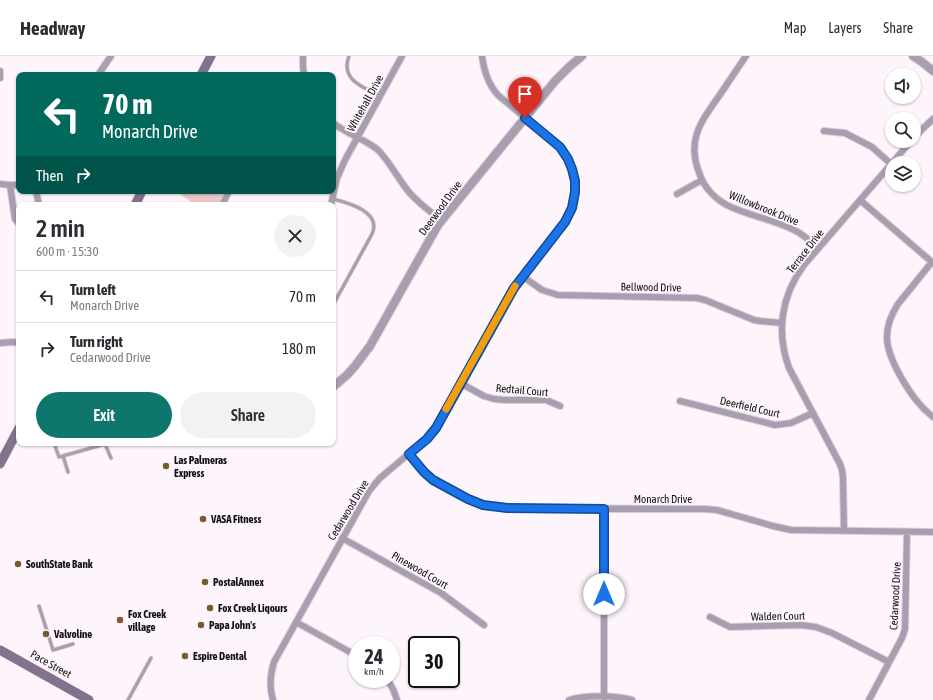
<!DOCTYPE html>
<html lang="en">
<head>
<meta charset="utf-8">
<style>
	:root { --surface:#fff; --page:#f2f2f3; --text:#2b2b33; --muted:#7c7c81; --line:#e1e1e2; --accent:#0f766e }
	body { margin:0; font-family:"Asap Condensed",sans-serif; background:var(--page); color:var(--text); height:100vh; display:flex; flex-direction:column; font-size:15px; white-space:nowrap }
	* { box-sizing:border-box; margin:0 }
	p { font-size:13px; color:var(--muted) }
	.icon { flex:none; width:22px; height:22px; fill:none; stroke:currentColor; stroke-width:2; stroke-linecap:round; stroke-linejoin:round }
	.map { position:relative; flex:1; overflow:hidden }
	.details { position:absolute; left:16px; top:146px; width:320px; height:244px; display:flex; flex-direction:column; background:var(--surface); border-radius:8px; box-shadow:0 1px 3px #0004 }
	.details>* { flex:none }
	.guide { position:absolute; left:16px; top:16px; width:320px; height:122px; border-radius:8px; box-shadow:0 1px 3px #0004; background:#00695c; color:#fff; overflow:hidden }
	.fabs { position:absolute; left:885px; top:12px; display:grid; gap:8px }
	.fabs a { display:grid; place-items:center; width:36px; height:36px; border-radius:50%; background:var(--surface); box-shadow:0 1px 3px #0004; font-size:20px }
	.speed { position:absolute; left:348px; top:580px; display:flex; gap:8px; font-size:20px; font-weight:700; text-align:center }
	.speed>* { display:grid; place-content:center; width:52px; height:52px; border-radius:50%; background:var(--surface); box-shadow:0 1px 3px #0004; line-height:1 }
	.speed small { font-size:10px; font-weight:400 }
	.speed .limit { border:2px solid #111; border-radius:6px; background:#fff; color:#111 }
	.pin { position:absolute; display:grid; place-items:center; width:34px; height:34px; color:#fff; margin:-41px -17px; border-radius:50% 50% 50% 0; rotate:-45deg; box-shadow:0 0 4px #0007 }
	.pin .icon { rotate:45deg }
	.me { position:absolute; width:44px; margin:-22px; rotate:0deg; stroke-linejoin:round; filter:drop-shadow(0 0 3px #0008) }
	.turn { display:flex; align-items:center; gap:14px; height:84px; padding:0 20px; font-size:18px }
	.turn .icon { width:52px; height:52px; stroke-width:2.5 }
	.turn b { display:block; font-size:28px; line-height:34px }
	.then { display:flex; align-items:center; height:38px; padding:0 20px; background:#0003; gap:8px; font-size:15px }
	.round { display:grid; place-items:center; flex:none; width:42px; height:42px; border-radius:21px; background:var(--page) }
	.overview { display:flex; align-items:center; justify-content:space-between; height:68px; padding:0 20px }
	h1 { font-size:24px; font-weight:600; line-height:30px }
	.action { display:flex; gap:8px; margin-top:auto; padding:8px 20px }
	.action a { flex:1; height:46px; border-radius:24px; background:var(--accent); color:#fff; font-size:16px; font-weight:600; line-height:46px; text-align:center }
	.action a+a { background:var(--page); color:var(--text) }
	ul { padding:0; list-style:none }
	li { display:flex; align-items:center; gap:12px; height:52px; padding:0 20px; border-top:1px solid var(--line) }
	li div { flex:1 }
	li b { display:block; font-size:15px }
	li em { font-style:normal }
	header { display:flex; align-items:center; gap:24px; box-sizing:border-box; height:56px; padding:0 20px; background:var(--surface); border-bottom:1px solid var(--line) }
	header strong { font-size:19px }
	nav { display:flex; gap:22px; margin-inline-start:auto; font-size:14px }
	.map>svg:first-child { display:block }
	.green { fill:#edc7c9 }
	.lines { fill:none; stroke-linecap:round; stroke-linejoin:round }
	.service-casing { stroke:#d7d0d6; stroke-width:4.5 }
	.minor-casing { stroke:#d7d0d6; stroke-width:8 }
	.tertiary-casing { stroke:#d7d0d6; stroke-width:10 }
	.secondary-casing { stroke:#d7d0d6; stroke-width:10 }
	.service { stroke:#a99db0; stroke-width:3 }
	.minor { stroke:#a99db0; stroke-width:6 }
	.tertiary { stroke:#a99db0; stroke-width:8 }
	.secondary { stroke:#83718d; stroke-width:9 }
	.route-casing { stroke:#114b97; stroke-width:10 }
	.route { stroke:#1a73e8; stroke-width:7 }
	.slow { stroke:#f59e0b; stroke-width:7 }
	.poi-dot { fill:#795b2f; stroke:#fdf5fb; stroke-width:1.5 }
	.labels { text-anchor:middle; stroke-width:4; stroke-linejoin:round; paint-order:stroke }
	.street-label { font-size:11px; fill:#121012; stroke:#fdf5fb }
	.poi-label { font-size:11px; font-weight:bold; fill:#121012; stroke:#fdf5fb; text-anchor:start }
</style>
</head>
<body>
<header>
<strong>Headway</strong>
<nav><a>Map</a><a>Layers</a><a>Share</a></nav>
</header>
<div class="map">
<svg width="933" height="644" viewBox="0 0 933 644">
	<rect width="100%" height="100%" fill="#fdf5fb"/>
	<path class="green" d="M176 135H229L222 149H195Z"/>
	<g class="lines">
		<g class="service-casing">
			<path id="service" d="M349 0C340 24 363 31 380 40
				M333 249 372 178C382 156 349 147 333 143
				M54 387 59 401 109 387
				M105 388 111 402
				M63 400 68 416
				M39 550 53 594 73 588
				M128 644 151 602"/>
		</g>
		<g class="minor-casing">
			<path id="minor" d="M303 0V10L304 19
				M746 0C737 13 728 27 719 40 700 67 686 85 700 119 705 133 717 145 731 151 751 160 774 164 794 174 803 178 811 186 818 192
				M0 15V22
				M98 19 111 0
				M333 67C347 78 365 83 378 94 390 106 398 123 409 136 418 147 431 156 442 165
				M824 75 845 77 872 91 891 108
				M914 81 933 63
				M0 128 10 129H19
				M10 129 15 163 19 168
				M36 135 39 149
				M677 138 702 124
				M860 144 933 207
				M222 149 229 135
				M331 149 337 122 345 104 402 0
				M932 206 898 248C880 276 886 295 902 323 911 338 919 350 933 361
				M522 220 542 234 558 239 697 242 705 244 754 264 760 265 782 267
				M0 287 12 286 19 287
				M460 327 484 340 494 343 505 344H546L560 350
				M680 345 775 369 791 367 813 357
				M409 398 423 415 433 423 468 443 486 450 507 452 704 453 717 454 773 470 791 474 933 476
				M844 474 843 422 842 414 840 408 789 312C776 276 781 240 804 209L911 85
				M342 482 441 537 484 569
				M710 561 730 571 801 569 816 571 832 577 889 606
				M296 566 357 600
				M387 623 393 633 397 644
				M273 644C269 631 270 619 274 606L369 435 380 422 424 385 436 371 513 232 563 168 569 159 572 152 574 140 575 125 571 108 562 93 558 89 499 40C488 29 484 15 482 0
				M569 644C585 639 615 639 632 644
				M604 644V453
				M869 644 902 582 905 573 907 476"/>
		</g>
		<g class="tertiary-casing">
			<path id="tertiary" d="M913 0 922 6 933 15
				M333 331 347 319 355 310 370 290 438 169 555 25 569 11 582 0"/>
		</g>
		<g class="secondary-casing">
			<path id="secondary" d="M201 19 211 0
				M135 149 142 135
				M0 408 19 372
				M0 594 89 644"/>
		</g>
		<use href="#service" class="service"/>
		<use href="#minor" class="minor"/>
		<use href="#tertiary" class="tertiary"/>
		<use href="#secondary" class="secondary"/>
	</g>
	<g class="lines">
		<g class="route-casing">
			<path id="route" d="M525 62 560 91 568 103 572 113 575 125V136L572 152 565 166 514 232 436 372 427 383 409 398 424 416 433 424 468 443 483 449 507 452 604 453V538"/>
		</g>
		<use href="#route" class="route"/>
		<path class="slow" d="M446 353 515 230"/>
	</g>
	<g class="poi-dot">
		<circle cx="166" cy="410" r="4"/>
		<circle cx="203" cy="463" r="4"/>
		<circle cx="18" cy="508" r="4"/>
		<circle cx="205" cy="526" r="4"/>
		<circle cx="210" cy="552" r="4"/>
		<circle cx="120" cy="564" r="4"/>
		<circle cx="201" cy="569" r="4"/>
		<circle cx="46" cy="578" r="4"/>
		<circle cx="185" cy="600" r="4"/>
	</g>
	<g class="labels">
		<g class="street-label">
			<text transform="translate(365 47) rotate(-61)" y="4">Whitehall Drive</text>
			<text transform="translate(440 152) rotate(-54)" y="4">Deerwood Drive</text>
			<text transform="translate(764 152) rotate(22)" y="4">Willowbrook Drive</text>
			<text transform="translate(805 195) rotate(-52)" y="4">Terrace Drive</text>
			<text transform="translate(651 231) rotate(1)" y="4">Bellwood Drive</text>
			<text transform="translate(522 334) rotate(5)" y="4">Redtail Court</text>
			<text transform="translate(750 351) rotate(13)" y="4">Deerfield Court</text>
			<text x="663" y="447">Monarch Drive</text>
			<text transform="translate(348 454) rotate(-59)" y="4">Cedarwood Drive</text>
			<text transform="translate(420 514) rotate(30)" y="4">Pinewood Court</text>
			<text transform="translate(895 540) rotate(-87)" y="4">Cedarwood Drive</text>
			<text transform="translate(778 560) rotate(-1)" y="4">Walden Court</text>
			<text transform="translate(51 608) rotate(29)" y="4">Pace Street</text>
		</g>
		<g class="poi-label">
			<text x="174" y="408">Las Palmeras<tspan x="174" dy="13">Express</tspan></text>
			<text x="211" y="467">VASA Fitness</text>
			<text x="26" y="512">SouthState Bank</text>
			<text x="213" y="530">PostalAnnex</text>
			<text x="218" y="556">Fox Creek Liqours</text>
			<text x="128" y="562">Fox Creek<tspan x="128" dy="13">village</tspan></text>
			<text x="209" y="573">Papa John's</text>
			<text x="54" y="582">Valvoline</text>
			<text x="193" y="604">Espire Dental</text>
		</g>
	</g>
</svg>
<div class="fabs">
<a><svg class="icon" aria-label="sound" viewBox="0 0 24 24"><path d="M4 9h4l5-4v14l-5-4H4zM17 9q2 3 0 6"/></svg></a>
<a><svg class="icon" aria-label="search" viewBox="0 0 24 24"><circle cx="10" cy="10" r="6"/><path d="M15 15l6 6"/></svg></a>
<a><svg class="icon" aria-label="layers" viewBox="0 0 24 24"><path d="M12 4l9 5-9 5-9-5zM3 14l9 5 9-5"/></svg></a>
</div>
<div class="speed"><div>24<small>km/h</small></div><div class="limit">30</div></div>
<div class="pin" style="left:525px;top:62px;background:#d93025"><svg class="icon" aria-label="arrive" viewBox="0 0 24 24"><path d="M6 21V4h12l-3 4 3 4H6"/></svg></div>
<svg class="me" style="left:604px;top:538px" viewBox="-20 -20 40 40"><circle r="19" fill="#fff"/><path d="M0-13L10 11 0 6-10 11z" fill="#1a73e8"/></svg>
<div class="guide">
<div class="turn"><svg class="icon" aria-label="left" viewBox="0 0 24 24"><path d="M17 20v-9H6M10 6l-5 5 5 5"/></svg><div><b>70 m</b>Monarch Drive</div></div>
<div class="then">Then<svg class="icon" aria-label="right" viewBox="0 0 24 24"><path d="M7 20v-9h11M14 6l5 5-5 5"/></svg></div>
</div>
<section class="details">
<div class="overview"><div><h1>2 min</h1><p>600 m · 15:30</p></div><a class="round"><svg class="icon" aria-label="close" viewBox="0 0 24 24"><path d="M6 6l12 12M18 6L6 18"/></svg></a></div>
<ul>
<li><svg class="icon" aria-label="left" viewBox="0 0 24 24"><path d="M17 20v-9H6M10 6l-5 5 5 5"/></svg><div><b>Turn left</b><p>Monarch Drive</p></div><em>70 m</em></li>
<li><svg class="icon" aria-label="right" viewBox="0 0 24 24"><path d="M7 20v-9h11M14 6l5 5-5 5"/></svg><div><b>Turn right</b><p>Cedarwood Drive</p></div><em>180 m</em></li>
</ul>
<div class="action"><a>Exit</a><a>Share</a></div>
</section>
</div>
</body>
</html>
